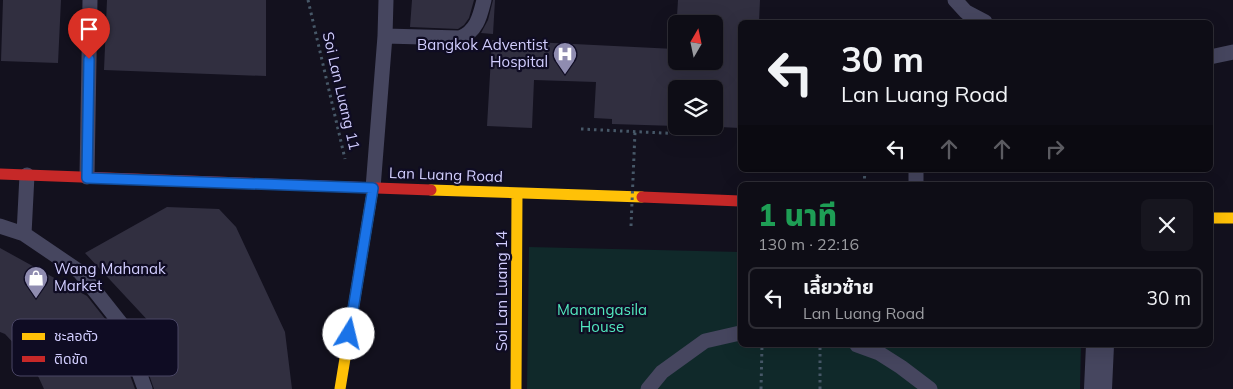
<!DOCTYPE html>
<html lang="th">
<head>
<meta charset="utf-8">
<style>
	:root { --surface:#0e0d16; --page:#17161f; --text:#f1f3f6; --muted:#9b9ca1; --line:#2e2d35 }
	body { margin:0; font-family:Mulish,"Noto Sans Thai",sans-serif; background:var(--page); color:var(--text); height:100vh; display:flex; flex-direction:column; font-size:19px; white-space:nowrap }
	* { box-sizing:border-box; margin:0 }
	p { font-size:16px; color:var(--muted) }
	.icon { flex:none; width:28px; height:28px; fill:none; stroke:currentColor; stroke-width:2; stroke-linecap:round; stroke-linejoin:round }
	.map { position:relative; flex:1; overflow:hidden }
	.panel { position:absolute; left:738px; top:182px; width:475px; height:165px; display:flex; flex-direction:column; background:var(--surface); border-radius:8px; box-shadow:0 5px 20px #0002,0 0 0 1px var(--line) }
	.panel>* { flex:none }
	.guide { position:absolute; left:738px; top:20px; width:475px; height:152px; border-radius:8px; box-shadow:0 5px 20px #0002,0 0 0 1px var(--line); background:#0e0d16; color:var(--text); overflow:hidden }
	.needle { width:32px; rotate:9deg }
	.tools { position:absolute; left:668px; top:15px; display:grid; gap:10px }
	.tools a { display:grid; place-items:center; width:55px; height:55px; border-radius:8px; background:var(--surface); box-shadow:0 5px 20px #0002,0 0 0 1px var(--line); font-size:25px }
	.pin { position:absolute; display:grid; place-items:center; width:42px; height:42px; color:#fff; margin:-51px -21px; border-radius:50% 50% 50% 0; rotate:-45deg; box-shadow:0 0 5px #0007 }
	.pin .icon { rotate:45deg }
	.me { position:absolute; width:55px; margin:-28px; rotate:9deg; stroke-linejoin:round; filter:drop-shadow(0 0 4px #0008) }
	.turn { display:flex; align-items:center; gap:18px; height:105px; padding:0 20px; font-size:22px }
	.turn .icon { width:65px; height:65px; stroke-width:2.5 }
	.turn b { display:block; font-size:35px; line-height:42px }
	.lanes { display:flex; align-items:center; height:48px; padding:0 20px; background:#0003; justify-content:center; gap:25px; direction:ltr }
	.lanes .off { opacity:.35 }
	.round { display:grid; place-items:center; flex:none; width:52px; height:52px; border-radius:8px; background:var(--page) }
	.headline { display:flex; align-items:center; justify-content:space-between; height:85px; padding:0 20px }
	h1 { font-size:30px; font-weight:800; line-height:38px; color:#1e9e55 }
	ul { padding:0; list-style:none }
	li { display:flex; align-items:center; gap:15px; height:62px; margin:0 10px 8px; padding:0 10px; border:2px solid var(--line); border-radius:8px }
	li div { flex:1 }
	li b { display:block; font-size:19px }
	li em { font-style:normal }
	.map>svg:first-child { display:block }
	.green { fill:#10292a }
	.building { fill:#312f40; fill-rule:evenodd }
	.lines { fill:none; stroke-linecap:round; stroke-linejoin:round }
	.path { stroke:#475868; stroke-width:3; stroke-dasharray:2.5 4; stroke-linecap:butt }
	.lane { stroke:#46465f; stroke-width:15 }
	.street { stroke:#46465f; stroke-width:28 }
	.slow { stroke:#ffc107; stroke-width:11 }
	.jam { stroke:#c62828; stroke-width:11 }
	.path-bridge { stroke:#475868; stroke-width:3; stroke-dasharray:2.5 4; stroke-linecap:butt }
	.route-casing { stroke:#114b97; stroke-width:12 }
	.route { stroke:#1a73e8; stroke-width:9 }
	.labels { text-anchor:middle; stroke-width:4.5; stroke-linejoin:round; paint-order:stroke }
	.poi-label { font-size:15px; fill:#d2ceff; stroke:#0f0c23; text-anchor:end }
	.street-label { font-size:15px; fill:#d2ceff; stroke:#0f0c23 }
	.park-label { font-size:15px; fill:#52e8be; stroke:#0f0c23 }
	.key { fill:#0f0c23; stroke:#4a4665; stroke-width:1 }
	.key-label { font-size:14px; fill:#d2ceff }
</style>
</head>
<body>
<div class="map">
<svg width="1233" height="389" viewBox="0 0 1233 389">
	<rect width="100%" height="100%" fill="#13111e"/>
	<path class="green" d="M529 247 740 252V345H1081L1080 389H527Z"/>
	<path class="building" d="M3 0H61L58 63 1 61Z
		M107 0H266V76L104 70Z
		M412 0H474L469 18 464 25 458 29 410 27Z
		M493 0H495L493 34 481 33 488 20Z
		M678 0H760L759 22H740V128L699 126H714V89H676V126L612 124V119L594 118 596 82 534 80 532 128 487 126 492 40 675 49ZM676 24H714V61H676Z
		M167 207 219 209 236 227 285 332 292 389H154L130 320 167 341 85 253Z
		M0 248 87 296 114 330 135 389H44L32 363 5 334 0 332Z"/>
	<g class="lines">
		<path class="path" d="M308 0 345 159
			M581 129 684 134
			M864 185 865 170
			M761 389 762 345
			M820 389V345"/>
		<path class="lane" d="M955 0 966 12 985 22
			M385 36 460 38C477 31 480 16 484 0
			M1210 57 1233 52
			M916 170V185
			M87 177 90 0
			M373 188 385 36 386 0
			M0 226 24 234 80 272 122 325 145 389
			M24 234 27 175
			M857 345 879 353 901 367 930 389
			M648 389 662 372 705 341 740 333"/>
		<path class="street" d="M1098 389 1100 345"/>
		<path class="slow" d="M431 190 642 197
			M1210 218H1233
			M340 389 373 188
			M516 389 517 193"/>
		<path class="jam" d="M0 174 431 190
			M642 197 740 201"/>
		<path class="path-bridge" d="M631 226 635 132"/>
	</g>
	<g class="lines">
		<g class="route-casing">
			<path id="route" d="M89 59 87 178 373 188 349 334"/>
		</g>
		<use href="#route" class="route"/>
	</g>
	<defs>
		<g id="hospital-pin" transform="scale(1.25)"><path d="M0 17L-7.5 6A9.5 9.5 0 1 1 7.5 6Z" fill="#8f8cb0" stroke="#0f0c23"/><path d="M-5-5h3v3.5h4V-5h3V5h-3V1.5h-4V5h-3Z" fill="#fff"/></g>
		<g id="shop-pin" transform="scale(1.25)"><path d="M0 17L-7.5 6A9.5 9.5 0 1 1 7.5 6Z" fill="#8f8cb0" stroke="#0f0c23"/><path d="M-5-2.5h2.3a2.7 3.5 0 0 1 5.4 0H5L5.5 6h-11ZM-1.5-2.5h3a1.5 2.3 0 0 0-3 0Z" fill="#fff"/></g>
	</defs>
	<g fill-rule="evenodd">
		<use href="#hospital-pin" x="565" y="54"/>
		<use href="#shop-pin" x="36" y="278"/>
	</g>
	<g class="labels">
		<g class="poi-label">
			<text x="548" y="50">Bangkok Adventist<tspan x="548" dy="17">Hospital</tspan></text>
			<text x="54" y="274" text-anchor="start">Wang Mahanak<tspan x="54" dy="17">Market</tspan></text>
		</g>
		<g class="street-label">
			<text transform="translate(341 91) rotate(77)" y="5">Soi Lan Luang 11</text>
			<text transform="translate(446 175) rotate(2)" y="5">Lan Luang Road</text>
			<text transform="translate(502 291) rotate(-90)" y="5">Soi Lan Luang 14</text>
		</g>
		<g class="park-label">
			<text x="602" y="315">Manangasila<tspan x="602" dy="17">House</tspan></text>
		</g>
	</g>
	<rect x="12" y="319" width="166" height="57" rx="8" class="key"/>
	<rect x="22" y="333" width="23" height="7" fill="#ffc107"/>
	<rect x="22" y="356" width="23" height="6" fill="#c62828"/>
	<g class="key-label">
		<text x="54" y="341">ชะลอตัว</text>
		<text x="54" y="364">ติดขัด</text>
	</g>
</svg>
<div class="tools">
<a><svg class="needle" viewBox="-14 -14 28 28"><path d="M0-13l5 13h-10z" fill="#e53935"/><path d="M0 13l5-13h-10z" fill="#9b9ca1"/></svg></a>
<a><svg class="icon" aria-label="layers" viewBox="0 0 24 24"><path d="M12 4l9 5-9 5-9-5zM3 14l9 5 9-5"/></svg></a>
</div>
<div class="pin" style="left:89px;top:59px;background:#d93025"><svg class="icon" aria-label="arrive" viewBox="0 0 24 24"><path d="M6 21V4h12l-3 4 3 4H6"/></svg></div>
<svg class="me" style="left:349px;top:334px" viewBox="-20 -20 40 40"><circle r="19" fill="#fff"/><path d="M0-13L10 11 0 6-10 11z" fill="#1a73e8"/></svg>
<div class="guide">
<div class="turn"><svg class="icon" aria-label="left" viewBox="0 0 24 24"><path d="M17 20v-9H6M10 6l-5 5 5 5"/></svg><div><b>30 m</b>Lan Luang Road</div></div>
<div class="lanes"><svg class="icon" aria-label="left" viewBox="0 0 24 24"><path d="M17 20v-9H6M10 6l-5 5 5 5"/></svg><svg class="icon off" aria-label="ahead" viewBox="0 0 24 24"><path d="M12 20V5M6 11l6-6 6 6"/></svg><svg class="icon off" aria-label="ahead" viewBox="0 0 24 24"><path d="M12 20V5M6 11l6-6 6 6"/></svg><svg class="icon off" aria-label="right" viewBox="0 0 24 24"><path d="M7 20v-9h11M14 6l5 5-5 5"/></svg></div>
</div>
<section class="panel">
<div class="headline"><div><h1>1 นาที</h1><p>130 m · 22:16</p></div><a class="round"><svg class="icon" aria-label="close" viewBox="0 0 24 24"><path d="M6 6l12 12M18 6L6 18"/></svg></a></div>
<ul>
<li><svg class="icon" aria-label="left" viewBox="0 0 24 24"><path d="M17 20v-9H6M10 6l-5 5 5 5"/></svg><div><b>เลี้ยวซ้าย</b><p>Lan Luang Road</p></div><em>30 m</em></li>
</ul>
</section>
</div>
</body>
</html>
